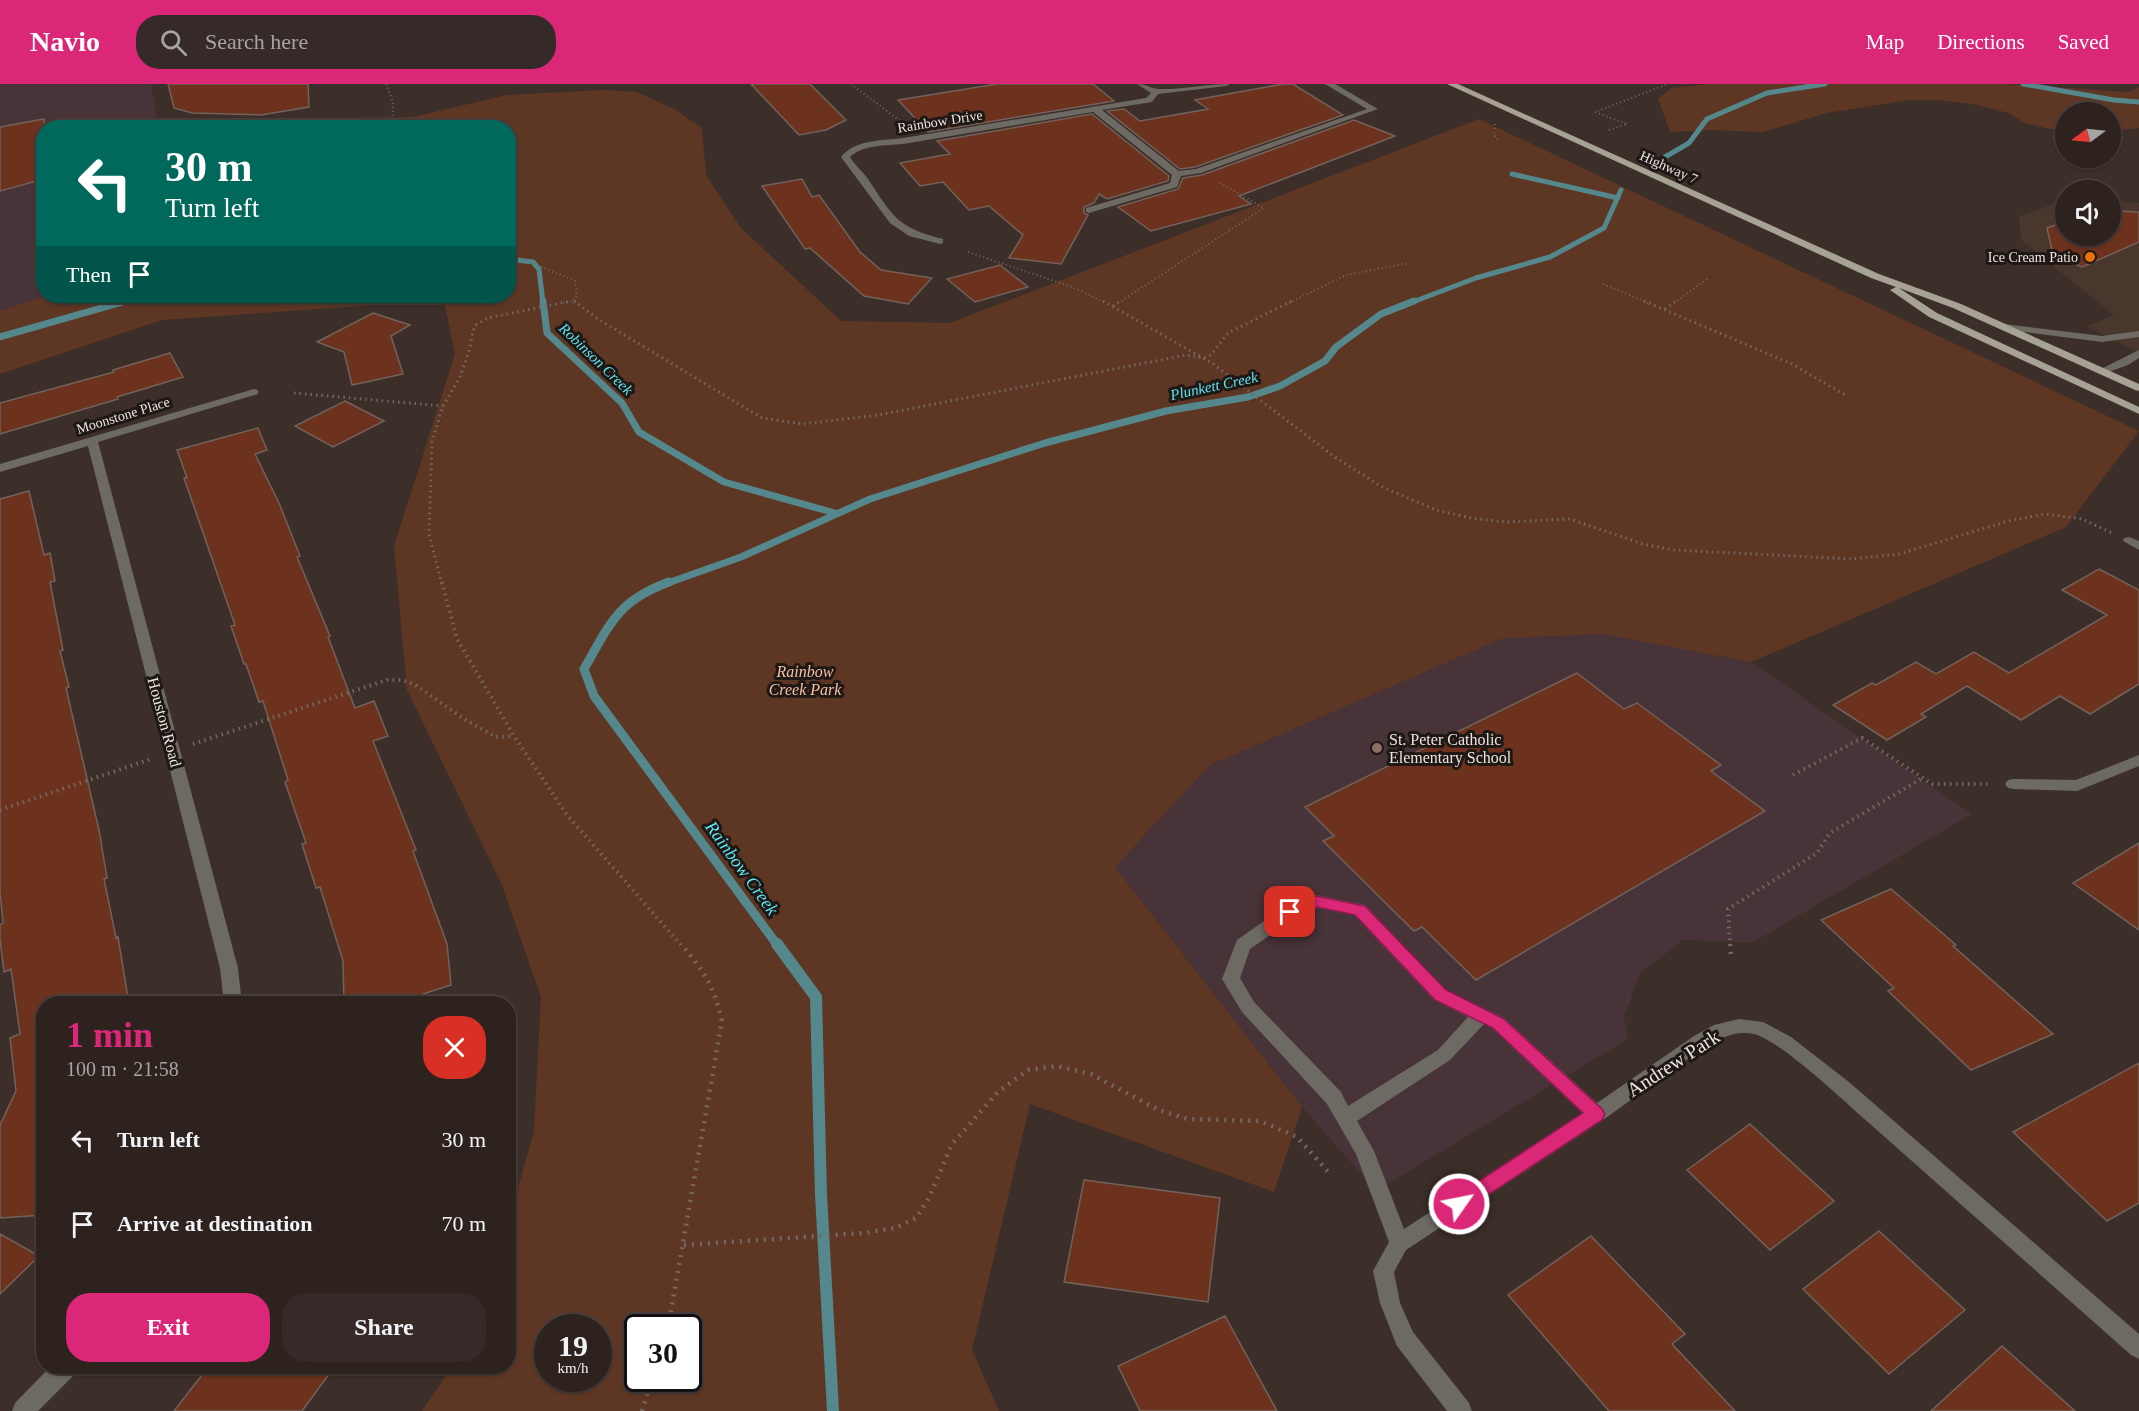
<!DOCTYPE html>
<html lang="en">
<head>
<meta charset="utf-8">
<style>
	:root { --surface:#2d221e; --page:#352a27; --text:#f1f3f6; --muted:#a7a4a4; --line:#483f3c; --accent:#db2777 }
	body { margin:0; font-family:"Times New Roman",serif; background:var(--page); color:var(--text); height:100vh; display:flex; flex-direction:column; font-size:22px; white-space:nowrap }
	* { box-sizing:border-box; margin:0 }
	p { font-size:20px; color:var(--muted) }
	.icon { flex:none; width:33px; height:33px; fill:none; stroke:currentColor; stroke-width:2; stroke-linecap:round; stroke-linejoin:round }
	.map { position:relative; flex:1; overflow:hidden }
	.side { position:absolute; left:36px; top:912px; width:480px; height:378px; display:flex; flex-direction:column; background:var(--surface); border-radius:24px; box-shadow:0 2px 4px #0004,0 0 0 2px var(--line) }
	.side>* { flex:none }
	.banner { position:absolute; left:36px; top:36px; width:480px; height:183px; border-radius:24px; box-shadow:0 2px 4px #0004,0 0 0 2px var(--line); background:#00695c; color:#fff; overflow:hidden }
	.needle { width:39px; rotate:255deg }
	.controls { position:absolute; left:2055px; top:18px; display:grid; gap:12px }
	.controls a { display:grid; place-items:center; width:66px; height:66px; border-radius:50%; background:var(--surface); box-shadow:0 2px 4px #0004,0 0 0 2px var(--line); font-size:30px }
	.speed { position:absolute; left:534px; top:1230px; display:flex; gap:12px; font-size:30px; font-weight:700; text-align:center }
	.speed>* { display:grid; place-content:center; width:78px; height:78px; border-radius:50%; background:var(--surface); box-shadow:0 2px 4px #0004,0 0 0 2px var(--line); line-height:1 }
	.speed small { font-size:15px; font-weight:400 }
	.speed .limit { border:3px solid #111; border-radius:9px; background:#fff; color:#111 }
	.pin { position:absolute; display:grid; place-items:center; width:51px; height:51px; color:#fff; margin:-26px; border-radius:12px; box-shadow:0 3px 9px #0006 }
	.me { position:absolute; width:66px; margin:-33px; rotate:57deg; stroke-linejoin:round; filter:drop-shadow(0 0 4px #0008) }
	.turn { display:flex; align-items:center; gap:21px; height:126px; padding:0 30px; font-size:27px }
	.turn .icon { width:78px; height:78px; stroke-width:2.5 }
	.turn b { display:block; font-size:42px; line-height:51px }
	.then { display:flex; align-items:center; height:57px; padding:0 30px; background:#0003; gap:12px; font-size:22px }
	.round { display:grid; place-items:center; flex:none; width:63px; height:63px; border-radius:24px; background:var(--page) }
	.summary { display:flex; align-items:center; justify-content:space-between; height:102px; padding:0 30px }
	h1 { font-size:36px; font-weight:700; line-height:45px; color:var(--accent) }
	.primary-button { display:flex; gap:12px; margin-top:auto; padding:12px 30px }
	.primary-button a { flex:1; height:69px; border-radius:24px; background:var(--accent); color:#fff; font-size:24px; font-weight:700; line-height:69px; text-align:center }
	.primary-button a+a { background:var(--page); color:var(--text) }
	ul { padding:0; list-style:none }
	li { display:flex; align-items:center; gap:18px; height:84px; padding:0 30px }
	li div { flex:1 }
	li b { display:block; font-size:22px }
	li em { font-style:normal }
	header { display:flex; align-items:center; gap:36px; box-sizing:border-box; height:84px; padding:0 30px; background:var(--accent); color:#fff }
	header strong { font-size:28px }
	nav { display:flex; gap:33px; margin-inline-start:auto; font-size:21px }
	.search { width:420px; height:54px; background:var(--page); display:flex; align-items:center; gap:15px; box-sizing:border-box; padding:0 21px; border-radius:24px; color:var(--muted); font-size:22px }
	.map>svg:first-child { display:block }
	.built { fill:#49362c }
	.education { fill:#473338 }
	.green { fill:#5e3724; fill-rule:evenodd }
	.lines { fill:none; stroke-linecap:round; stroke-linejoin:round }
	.stream-far3 { stroke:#54888c; stroke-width:5 }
	.stream-far2 { stroke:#54888c; stroke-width:7 }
	.stream-far1 { stroke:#54888c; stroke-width:9 }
	.stream { stroke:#54888c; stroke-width:12 }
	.building { fill:#6c321e; stroke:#72625c; stroke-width:1.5 }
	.path-far3 { stroke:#756863; stroke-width:2; stroke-dasharray:1 3; stroke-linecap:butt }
	.path-far2 { stroke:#756863; stroke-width:3; stroke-dasharray:1.5 4; stroke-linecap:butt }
	.path-far1 { stroke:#756863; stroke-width:4; stroke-dasharray:1.5 4.5; stroke-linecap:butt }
	.path { stroke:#756863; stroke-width:4.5; stroke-dasharray:2 6; stroke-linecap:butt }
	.minor { fill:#6d6a64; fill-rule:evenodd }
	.major { fill:#a6a294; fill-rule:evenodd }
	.route { fill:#db2777; stroke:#8e194d; stroke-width:1.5 }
	.food-dot { fill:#e8710a; stroke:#1e1815; stroke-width:2 }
	.education-dot { fill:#8d6e63; stroke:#1e1815; stroke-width:2 }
	.labels { text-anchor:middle; stroke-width:6; stroke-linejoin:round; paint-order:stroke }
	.far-street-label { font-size:14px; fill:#ede4df; stroke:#1e1815 }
	.far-poi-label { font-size:14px; fill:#ede4df; stroke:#1e1815; text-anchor:end }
	.far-water-label { font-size:15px; font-style:italic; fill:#5fe7f6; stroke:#1e1815 }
	.park-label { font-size:16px; font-style:italic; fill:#f7c1a7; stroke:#1e1815 }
	.street-label { font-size:16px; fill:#ede4df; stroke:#1e1815 }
	.poi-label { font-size:16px; fill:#ede4df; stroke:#1e1815; text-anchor:start }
	.water-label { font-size:18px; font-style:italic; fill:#5fe7f6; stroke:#1e1815 }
	.near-street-label { font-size:20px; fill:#ede4df; stroke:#1e1815 }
</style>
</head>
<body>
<header>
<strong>Navio</strong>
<div class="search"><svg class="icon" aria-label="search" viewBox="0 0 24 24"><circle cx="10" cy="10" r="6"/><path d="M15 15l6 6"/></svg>Search here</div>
<nav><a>Map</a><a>Directions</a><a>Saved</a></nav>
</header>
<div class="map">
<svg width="2139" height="1327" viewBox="0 0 2139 1327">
	<rect width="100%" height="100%" fill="#3c2e28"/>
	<path class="built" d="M2065 116 2066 152H2110L2111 117 2139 119V269L2086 242 2114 231 2021 156 2019 132Z"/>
	<path class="education" d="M0 0H151L159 43 44 44V212H216L0 264Z
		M807 526 1603 550 1674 562 1751 578 1972 730 1752 859 1683 856 1640 890 1624 933 1628 955 1376 1107 1302 1023 1115 783Z"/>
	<path class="green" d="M1709 0H2004L2128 8 2139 3V44L2111 47 2110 28H2066L2065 46 2049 45 2025 39 2008 29 1978 21 1938 16H1909L1827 29 1763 48 1711 46 1670 48 1658 15 1671 4Z
		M602 6 637 8 674 25 702 44 706 91 740 143 841 237 950 239 1479 35 2139 347 2066 443 1751 578 1603 550 1503 554 1210 681 1115 783 1302 1023 1274 1108 1030 1020 972 1266 999 1327H422L452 1283 508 1282 509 1136 534 1047 541 913 502 801 407 606 394 462 455 270 443 212H508V44L274 43 329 34 413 33 507 11ZM548 1244H598V1294H548ZM638 1244H688V1294H638Z
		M45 212H389L390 220 162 236 0 290V227Z"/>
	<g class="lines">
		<path class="stream-far3" d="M2023 0 2114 16 2139 18
			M1665 73 1689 59 1707 35 1767 9 1825 0
			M1512 90 1618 114
			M508 175 533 178 539 185 543 219
			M121 219 145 212
			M1410 219 1476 194 1550 173 1604 144 1621 106"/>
		<path class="stream-far2" d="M543 217 547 249 622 319 639 348 724 398 835 429
			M0 253 126 217
			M665 500 741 473 870 415 1045 359 1166 327 1248 313 1280 302 1325 277 1336 263 1381 230 1414 217"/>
		<path class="stream-far1" d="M669 498C617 517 610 540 584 585L594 612 778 862"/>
		<path class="stream" d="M777 860 816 913 821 1111 833 1327"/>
	</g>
	<path class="building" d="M168 0H308L309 23 261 31 192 29 174 24Z
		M751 0H810L846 36 826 46 799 51Z
		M997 0H1093L1114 17 928 48 898 16Z
		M1283 0H1293L1343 31 1195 83 1180 85 1107 27 1124 25 1140 37 1208 25 1195 16Z
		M1092 30 1169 92 1168 97 1107 115 1099 110 1094 119 1084 123V129L1088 131 1061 180 1009 174 1023 151 989 122 969 126 943 98 920 102 900 79 950 70 937 57Z
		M44 35V95L0 107V43Z
		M1354 36 1395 52 1239 112 1251 120 1151 147 1118 123 1178 105 1183 94 1202 91Z
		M802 95 812 113 819 111 860 168 881 186 932 194 908 220 864 212 810 164 805 165 762 102Z
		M2119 127 2139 128V158L2082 183 2053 171 2047 144 2066 137V152H2110V128Z
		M1000 181 1028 203 975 218 947 195Z
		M373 229 410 241 391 252 403 290 352 301 344 268 317 258Z
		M170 269 183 293 117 313 118 315 0 350V319L114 288 113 286Z
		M345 317 384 337 333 363 295 342Z
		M258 344 267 366 255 370 279 419 300 472 297 473 330 552 328 553 355 624 374 617 388 652 373 657 416 766 413 767 447 860 451 901 392 920H344L343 877 320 803 316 804 302 760 306 759 285 698 288 696 263 617 259 618 246 580H244L231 542 235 541 184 394H187L177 366Z
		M29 407 44 471 50 469 55 497 50 498 63 566 60 567 69 603 66 604 99 746 107 794 104 795 116 854 118 853 129 920H44V1131L0 1134V1041L16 1007 10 954 20 950 11 885 4 888 0 855V841L3 839 0 808V415Z
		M2099 485 2139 506V600L2090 630 2060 612 2021 636 1967 602 1921 630 1926 633 1887 656 1833 621 1872 599 1876 601 1916 578 1936 590 1974 568 2009 589 2107 531 2062 506Z
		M1577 589 1624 625 1637 619 1721 681 1711 687 1765 727 1476 896 1422 843 1414 847 1323 757 1334 752 1305 723Z
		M2139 759V846L2073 799Z
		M1891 805 1956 861 1953 862 2053 950 1971 986 1888 907 1894 904 1821 836Z
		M2139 979V1119L2107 1137 2013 1048Z
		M1750 1040 1834 1117 1770 1166 1687 1086Z
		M1084 1096 1220 1114 1208 1218 1064 1198Z
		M1879 1147 1965 1226 1889 1290 1803 1205Z
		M0 1150 39 1172 0 1210Z
		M1591 1152 1685 1250 1672 1260 1735 1327H1609L1508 1211Z
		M1225 1232 1277 1327H1140L1118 1282Z
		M2002 1262 2075 1327H1931Z
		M209 1282H335L302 1327H174Z"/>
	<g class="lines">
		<path class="path-far3" d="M386 0 393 18 392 44
			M851 0 903 39
			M1495 40 1494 51 1498 56
			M1609 46 1627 40 1595 28 1668 0
			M968 168 1072 203 1106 219
			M508 169 575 197 577 211 573 217 576 219
			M1603 200 1648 219
			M563 219 573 217
			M1118 219 1264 124 1220 99
			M1289 219 1346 191 1409 179
			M1674 219 1709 194"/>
		<path class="path-far2" d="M574 217 598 235 762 334 803 340 878 331 1186 271 1204 274 1211 271 1228 249 1292 217
			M1103 217 1212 279 1332 371 1380 402 1436 426 1471 434 1506 438 1570 435 1643 460 1674 466 1852 475 1899 470 2012 436 2046 430 2082 435 2112 449
			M1644 217 1792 280 1845 311
			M1113 222 1120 217
			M1665 225 1676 217
			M294 309 443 322
			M442 500 429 450 432 358 443 322 459 295 469 268 473 247 476 241 488 234 571 217"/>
		<path class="path-far1" d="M442 498 457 555 514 652 567 731 682 862
			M193 660 387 596H402L414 600 464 635 496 653 514 652
			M1793 691 1862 654 1932 700H1990
			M0 726 151 675
			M1730 862 1728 825 1817 769 1830 749 1921 695"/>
		<path class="path" d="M1730 860 1731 872
			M684 1161 864 1149 895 1144 916 1134 929 1114 952 1060 998 1008 1028 986 1057 982 1091 990 1159 1026 1188 1035 1260 1037 1297 1053 1330 1090
			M668 1244 722 937C713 900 705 889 681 860
			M642 1327 652 1294"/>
		<path class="minor" d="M1137 0C1146 0 1152 5 1159 5 1180 6 1207 0 1230 0L1226 2 1158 10 1152 18 1102 26 1179 87 1196 85 1367 25 1325 0H1335L1378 25 1201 89 1181 92 1177 103 1089 129 1086 128V124L1170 99 1172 91 1093 28 903 60C885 62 864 60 850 73 855 82 863 87 868 95 893 133 898 144 943 155V159L940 160 909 152 890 139 841 73C856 55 881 57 903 54L1146 14 1151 9Z
			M2004 240 2102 252 2139 247V253L2102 258 2000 245V241Z
			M2139 266V274L2128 281 2103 290 2097 287Z
			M254 305 258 306V310L98 358 238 884 242 920H224L220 884 88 362 0 388V380Z
			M2129 453 2139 457V466L2123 457 2124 454Z
			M2139 671V682L2077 707 2013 705 2008 704 2005 700 2008 696 2013 695 2076 696Z
			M1316 811 1365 821 1446 906 1504 934 1597 1019 1694 952 1714 941 1739 935 1763 938 1791 953 1849 998 2139 1250V1275L2131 1271C2044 1194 1956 1116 1869 1039 1845 1018 1781 957 1754 950 1736 946 1721 954 1706 962L1603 1036 1406 1166 1394 1188 1400 1219 1413 1248 1469 1319 1472 1327H1447L1397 1262 1380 1219 1373 1187 1389 1158 1356 1070 1327 1020 1242 928 1222 895 1237 856 1284 823ZM1317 824 1354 831 1434 916 1468 933 1438 966 1348 1022 1341 1008 1254 918 1240 894 1250 865 1296 833ZM1484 940 1492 944 1582 1029 1404 1145 1374 1067 1357 1037 1450 976Z
			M51 1282H78L75 1290 38 1327H12L15 1319Z"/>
		<path class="major" d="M1447 0H1458L1879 190 1961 220 2139 300V307L2135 306 1953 224 1899 204 1937 229 2139 323V330L1929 233 1890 206 1896 203 1871 194Z"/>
	</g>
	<path class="route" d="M1316 812 1365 822 1446 906 1504 935 1602 1025 1605 1030 1602 1036 1465 1126 1459 1128 1453 1126 1450 1120 1453 1114 1583 1029 1493 944 1435 916 1355 831 1317 823 1290 834 1285 833 1282 828 1285 824Z"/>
	<circle class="food-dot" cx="2090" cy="173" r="6"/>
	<circle class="education-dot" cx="1377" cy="664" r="6"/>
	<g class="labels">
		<g class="far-street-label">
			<text transform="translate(940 37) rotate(-9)" y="5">Rainbow Drive</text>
			<text transform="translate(1669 83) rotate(24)" y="5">Highway 7</text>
			<text transform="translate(123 331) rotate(-17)" y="5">Moonstone Place</text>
		</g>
		<g class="far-poi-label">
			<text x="2078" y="178">Ice Cream Patio</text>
		</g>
		<g class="far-water-label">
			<text transform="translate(596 275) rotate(44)" y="5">Robinson Creek</text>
			<text transform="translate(1214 302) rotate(-12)" y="5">Plunkett Creek</text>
		</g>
		<g class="park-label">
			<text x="805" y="593">Rainbow<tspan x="805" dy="18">Creek Park</tspan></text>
		</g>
		<g class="street-label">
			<text transform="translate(165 638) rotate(75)" y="6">Houston Road</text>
		</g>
		<g class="poi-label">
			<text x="1389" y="661">St. Peter Catholic<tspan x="1389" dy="18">Elementary School</tspan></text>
		</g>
		<g class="water-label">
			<text transform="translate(742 784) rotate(54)" y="6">Rainbow Creek</text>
		</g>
		<g class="near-street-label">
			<text transform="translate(1673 979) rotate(-33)" y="7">Andrew Park</text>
		</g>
	</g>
</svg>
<div class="controls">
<a><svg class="needle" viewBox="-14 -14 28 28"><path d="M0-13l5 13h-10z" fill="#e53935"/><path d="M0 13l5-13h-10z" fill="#a7a4a4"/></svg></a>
<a><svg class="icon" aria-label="sound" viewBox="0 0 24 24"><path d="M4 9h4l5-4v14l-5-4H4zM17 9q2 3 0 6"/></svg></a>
</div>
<div class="speed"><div>19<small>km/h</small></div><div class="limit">30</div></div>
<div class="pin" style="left:1290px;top:828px;background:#d93025"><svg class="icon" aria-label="arrive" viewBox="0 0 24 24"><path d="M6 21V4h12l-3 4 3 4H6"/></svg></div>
<svg class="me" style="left:1459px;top:1120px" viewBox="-20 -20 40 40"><circle r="17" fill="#db2777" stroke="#fff" stroke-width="3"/><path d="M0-11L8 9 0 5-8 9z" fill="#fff"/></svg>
<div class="banner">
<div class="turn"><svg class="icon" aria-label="left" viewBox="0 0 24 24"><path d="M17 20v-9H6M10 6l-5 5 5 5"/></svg><div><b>30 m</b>Turn left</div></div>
<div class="then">Then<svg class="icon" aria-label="arrive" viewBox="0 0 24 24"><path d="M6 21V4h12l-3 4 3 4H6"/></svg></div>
</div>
<section class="side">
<div class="summary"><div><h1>1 min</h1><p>100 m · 21:58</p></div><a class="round" style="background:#d93025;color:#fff"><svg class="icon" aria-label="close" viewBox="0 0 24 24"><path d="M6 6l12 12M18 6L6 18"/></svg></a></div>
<ul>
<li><svg class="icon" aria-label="left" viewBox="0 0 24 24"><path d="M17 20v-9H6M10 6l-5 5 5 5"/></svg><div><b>Turn left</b></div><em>30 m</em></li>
<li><svg class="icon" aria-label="arrive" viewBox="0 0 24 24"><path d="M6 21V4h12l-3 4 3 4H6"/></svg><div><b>Arrive at destination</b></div><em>70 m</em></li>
</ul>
<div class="primary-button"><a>Exit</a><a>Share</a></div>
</section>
</div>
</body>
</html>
